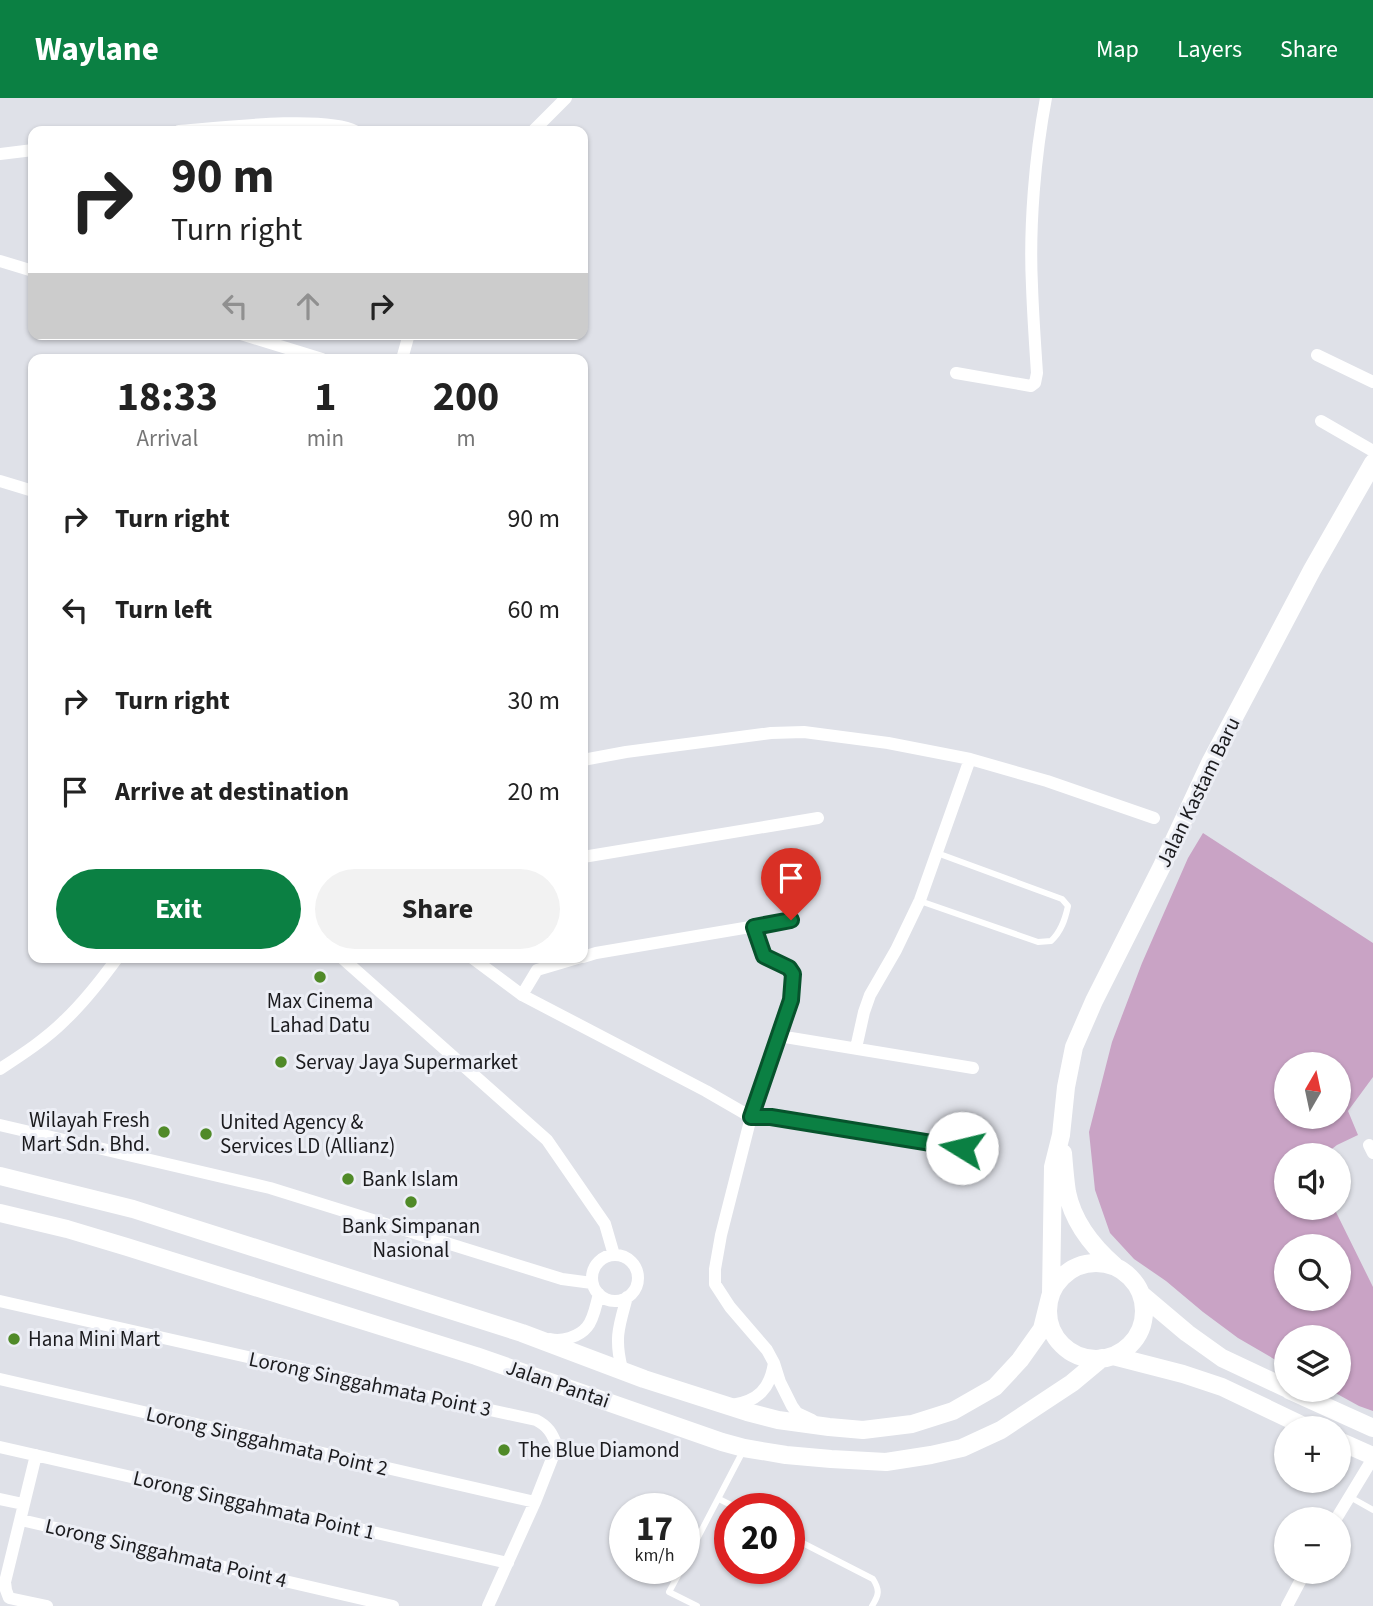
<!DOCTYPE html>
<html lang="en">
<head>
<meta charset="utf-8">
<style>
	:root { --surface:#fff; --page:#f2f2f2; --text:#222; --muted:#767676; --accent:#0b8043 }
	body { margin:0; font-family:"Source Sans 3",sans-serif; background:var(--page); color:var(--text); height:100vh; display:flex; flex-direction:column; font-size:26px; white-space:nowrap }
	* { box-sizing:border-box; margin:0 }
	p { font-size:23px; color:var(--muted) }
	.icon { flex:none; width:38px; height:38px; fill:none; stroke:currentColor; stroke-width:2; stroke-linecap:round; stroke-linejoin:round }
	.map { position:relative; flex:1; overflow:hidden }
	.panel { position:absolute; left:28px; top:256px; width:560px; height:609px; display:flex; flex-direction:column; background:var(--surface); border-radius:14px; box-shadow:0 2px 5px #0004 }
	.panel>* { flex:none }
	.guide { position:absolute; left:28px; top:28px; width:560px; height:214px; border-radius:14px; box-shadow:0 2px 5px #0004; background:#fff; color:var(--text); overflow:hidden }
	.needle { width:46px; rotate:9deg }
	.fabs { position:absolute; left:1274px; top:954px; display:grid; gap:14px }
	.fabs a { display:grid; place-items:center; width:77px; height:77px; border-radius:50%; background:var(--surface); box-shadow:0 2px 5px #0004; font-size:35px }
	.speed { position:absolute; left:609px; top:1395px; display:flex; gap:14px; font-size:35px; font-weight:700; text-align:center }
	.speed>* { display:grid; place-content:center; width:91px; height:91px; border-radius:50%; background:var(--surface); box-shadow:0 2px 5px #0004; line-height:1 }
	.speed small { font-size:18px; font-weight:400 }
	.speed .limit { border:10px solid #d22; background:#fff; color:#111 }
	.pin { position:absolute; display:grid; place-items:center; width:60px; height:60px; color:#fff; margin:-72px -30px; border-radius:50% 50% 50% 0; rotate:-45deg; box-shadow:0 0 7px #0007 }
	.pin .icon { rotate:45deg }
	.me { position:absolute; width:77px; margin:-38px; rotate:279deg; stroke-linejoin:round; filter:drop-shadow(0 0 5px #0008) }
	.turn { display:flex; align-items:center; gap:24px; height:147px; padding:0 28px; font-size:32px }
	.turn .icon { width:91px; height:91px; stroke-width:2.5 }
	.turn b { display:block; font-size:49px; line-height:60px }
	.lanes { display:flex; align-items:center; height:66px; padding:0 28px; background:#0003; justify-content:center; gap:35px; direction:ltr }
	.lanes .off { opacity:.35 }
	.eta { display:flex; justify-content:space-evenly; align-items:center; height:119px; text-align:center }
	.eta b { font-size:42px; font-weight:700; line-height:49px }
	.button { display:flex; gap:14px; margin-top:auto; padding:14px 28px }
	.button a { flex:1; height:80px; border-radius:42px; background:var(--accent); color:#fff; font-size:28px; font-weight:700; line-height:80px; text-align:center }
	.button a+a { background:var(--page); color:var(--text) }
	ul { padding:0; list-style:none }
	li { display:flex; align-items:center; gap:21px; height:91px; padding:0 28px }
	li div { flex:1 }
	li b { display:block; font-size:26px }
	li em { font-style:normal }
	header { display:flex; align-items:center; gap:42px; box-sizing:border-box; height:98px; padding:0 35px; background:var(--accent); color:#fff }
	header strong { font-size:33px }
	nav { display:flex; gap:38px; margin-inline-start:auto; font-size:24px }
	.map>svg:first-child { display:block }
	.forest { fill:#c9a3c5; fill-rule:evenodd }
	.lines { fill:none; stroke-linecap:round; stroke-linejoin:round }
	.lane { stroke:#fff; stroke-width:6 }
	.street { stroke:#fff; stroke-width:12 }
	.secondary { stroke:#fff; stroke-width:18 }
	.route-casing { stroke:#07532c; stroke-width:18 }
	.route { stroke:#0b8043; stroke-width:12 }
	.poi-dot { fill:#508a28; stroke:#eceef5; stroke-width:2.5 }
	.labels { text-anchor:middle; stroke-width:6; stroke-linejoin:round; paint-order:stroke }
	.street-label { font-size:21px; fill:#1b1b1e; stroke:#eceef5 }
	.poi-label { font-size:21px; fill:#1b1b1e; stroke:#eceef5; text-anchor:start }
</style>
</head>
<body>
<header>
<strong>Waylane</strong>
<nav><a>Map</a><a>Layers</a><a>Share</a></nav>
</header>
<div class="map">
<svg width="1373" height="1508" viewBox="0 0 1373 1508">
	<rect width="100%" height="100%" fill="#dfe1e8"/>
	<path class="forest" d="M1203 735 1373 845V979L1348 1013 1358 1037 1337 1047 1324 1057H1286V1110H1334L1373 1189V1313L1359 1308 1330 1292H1339V1239H1286V1268L1238 1240 1203 1214 1166 1183 1134 1161 1110 1135 1095 1092 1089 1034 1112 944 1142 865 1188 760ZM1339 966V1018H1286V966ZM1339 1148V1200H1286V1148Z"/>
	<g class="lines">
		<path class="lane" d="M920 803 1038 844 1051 843C1061 834 1065 822 1068 808L1062 801 937 755
			M751 1019H771L962 1050
			M1350 1399 1373 1412
			M719 1401 737 1410
			M789 1438 873 1481C880 1492 879 1497 872 1508
			M684 1466 743 1353
			M682 1470 669 1494 697 1508"/>
		<path class="street" d="M179 33C216 30 325 17 355 33
			M533 33 566 0
			M0 56 33 52
			M0 163 33 173
			M241 236 322 261
			M1317 257 1373 284
			M402 261 409 236
			M956 275 1031 288 1035 285 1037 275C1035 246 1033 217 1032 188 1029 129 1035 58 1046 0
			M1321 323 1373 353
			M0 383 33 393
			M583 662 626 654 771 635 804 634 888 645 970 661 1047 683 1154 720
			M583 759 818 720
			M754 829 764 857 788 870 793 876 791 902 751 1019 721 1137 715 1171V1186L730 1209 767 1252 774 1265 780 1284 792 1308 797 1315 812 1322
			M341 859 547 1042 605 1126 614 1157
			M471 859 522 897 706 993 751 1019
			M583 859 596 855 791 822
			M522 897 537 872 581 859
			M779 938 973 970
			M856 950 864 914 870 897 896 852 920 802 970 661
			M0 971C23 956 46 941 65 922 85 903 102 881 118 859
			M0 1027 270 1090 562 1181 592 1185
			M1369 1047 1373 1055
			M592 1180a23 23 0 1 1 46 0a23 23 0 1 1-46 0Z
			M627 1199C619 1228 614 1240 622 1271L628 1273
			M0 1203 261 1262 536 1322C548 1328 552 1335 557 1348L535 1404 488 1508
			M550 1241C561 1244 579 1239 587 1229 594 1221 596 1206 599 1196
			M0 1281 535 1404
			M732 1307C758 1303 770 1291 774 1265
			M0 1349 508 1465
			M36 1357 5 1484 6 1492 9 1500 47 1508
			M0 1401 23 1406
			M1336 1421 1373 1360
			M21 1422 393 1508
			M1287 1508 1305 1474"/>
		<path class="secondary" d="M1063 1055C1064 1068 1065 1081 1067 1094 1073 1124 1092 1148 1115 1168
			M0 1078 133 1111 522 1235 644 1281 747 1314 778 1322 829 1329 863 1332 912 1326 953 1313 995 1289 1020 1262 1042 1231 1049 1203
			M0 1115 67 1131 127 1149 476 1258 722 1344 744 1350 786 1357 831 1361 886 1364 931 1357 962 1350 1001 1332 1072 1285 1102 1260
			M1048 1213a48 48 0 1 1 96 0a48 48 0 1 1-96 0Z
			M1051 1196 1053 1069 1061 1037 1066 989 1074 949 1094 903 1162 768 1210 665 1312 472 1373 365
			M1142 1197 1187 1235 1222 1260 1286 1290
			M1113 1258 1183 1276 1222 1289 1308 1330
			M1289 1292 1373 1330
			M1339 1343 1373 1358"/>
	</g>
	<g class="lines">
		<g class="route-casing">
			<path id="route" d="M791 822 754 829 764 858 789 870 793 876 791 902 751 1019H771L962 1050"/>
		</g>
		<use href="#route" class="route"/>
	</g>
	<g class="poi-dot">
		<circle cx="320" cy="879" r="7"/>
		<circle cx="281" cy="964" r="7"/>
		<circle cx="164" cy="1034" r="7"/>
		<circle cx="206" cy="1036" r="7"/>
		<circle cx="348" cy="1081" r="7"/>
		<circle cx="411" cy="1104" r="7"/>
		<circle cx="14" cy="1241" r="7"/>
		<circle cx="504" cy="1352" r="7"/>
	</g>
	<g class="labels">
		<g class="street-label">
			<text transform="translate(1198 694) rotate(-64)" y="7">Jalan Kastam Baru</text>
			<text transform="translate(370 1286) rotate(12)" y="7">Lorong Singgahmata Point 3</text>
			<text transform="translate(558 1286) rotate(19)" y="7">Jalan Pantai</text>
			<text transform="translate(267 1343) rotate(13)" y="7">Lorong Singgahmata Point 2</text>
			<text transform="translate(254 1407) rotate(13)" y="7">Lorong Singgahmata Point 1</text>
			<text transform="translate(166 1455) rotate(13)" y="7">Lorong Singgahmata Point 4</text>
		</g>
		<g class="poi-label">
			<text x="320" y="910" text-anchor="middle">Max Cinema<tspan x="320" dy="24">Lahad Datu</tspan></text>
			<text x="295" y="971">Servay Jaya Supermarket</text>
			<text x="150" y="1029" text-anchor="end">Wilayah Fresh<tspan x="150" dy="24">Mart Sdn. Bhd.</tspan></text>
			<text x="220" y="1031">United Agency &amp;<tspan x="220" dy="24">Services LD (Allianz)</tspan></text>
			<text x="362" y="1088">Bank Islam</text>
			<text x="411" y="1135" text-anchor="middle">Bank Simpanan<tspan x="411" dy="24">Nasional</tspan></text>
			<text x="28" y="1248">Hana Mini Mart</text>
			<text x="518" y="1359">The Blue Diamond</text>
		</g>
	</g>
</svg>
<div class="fabs">
<a><svg class="needle" viewBox="-14 -14 28 28"><path d="M0-13l5 13h-10z" fill="#e53935"/><path d="M0 13l5-13h-10z" fill="#767676"/></svg></a>
<a><svg class="icon" aria-label="sound" viewBox="0 0 24 24"><path d="M4 9h4l5-4v14l-5-4H4zM17 9q2 3 0 6"/></svg></a>
<a><svg class="icon" aria-label="search" viewBox="0 0 24 24"><circle cx="10" cy="10" r="6"/><path d="M15 15l6 6"/></svg></a>
<a><svg class="icon" aria-label="layers" viewBox="0 0 24 24"><path d="M12 4l9 5-9 5-9-5zM3 14l9 5 9-5"/></svg></a>
<a>+</a>
<a>−</a>
</div>
<div class="speed"><div>17<small>km/h</small></div><div class="limit">20</div></div>
<div class="pin" style="left:791px;top:822px;background:#d93025"><svg class="icon" aria-label="arrive" viewBox="0 0 24 24"><path d="M6 21V4h12l-3 4 3 4H6"/></svg></div>
<svg class="me" style="left:962px;top:1050px" viewBox="-20 -20 40 40"><circle r="19" fill="#fff"/><path d="M0-13L10 11 0 6-10 11z" fill="#0b8043"/></svg>
<div class="guide">
<div class="turn"><svg class="icon" aria-label="right" viewBox="0 0 24 24"><path d="M7 20v-9h11M14 6l5 5-5 5"/></svg><div><b>90 m</b>Turn right</div></div>
<div class="lanes"><svg class="icon off" aria-label="left" viewBox="0 0 24 24"><path d="M17 20v-9H6M10 6l-5 5 5 5"/></svg><svg class="icon off" aria-label="ahead" viewBox="0 0 24 24"><path d="M12 20V5M6 11l6-6 6 6"/></svg><svg class="icon" aria-label="right" viewBox="0 0 24 24"><path d="M7 20v-9h11M14 6l5 5-5 5"/></svg></div>
</div>
<section class="panel">
<div class="eta">
<div><b>18:33</b><p>Arrival</p></div>
<div><b>1</b><p>min</p></div>
<div><b>200</b><p>m</p></div>
</div>
<ul>
<li><svg class="icon" aria-label="right" viewBox="0 0 24 24"><path d="M7 20v-9h11M14 6l5 5-5 5"/></svg><div><b>Turn right</b></div><em>90 m</em></li>
<li><svg class="icon" aria-label="left" viewBox="0 0 24 24"><path d="M17 20v-9H6M10 6l-5 5 5 5"/></svg><div><b>Turn left</b></div><em>60 m</em></li>
<li><svg class="icon" aria-label="right" viewBox="0 0 24 24"><path d="M7 20v-9h11M14 6l5 5-5 5"/></svg><div><b>Turn right</b></div><em>30 m</em></li>
<li><svg class="icon" aria-label="arrive" viewBox="0 0 24 24"><path d="M6 21V4h12l-3 4 3 4H6"/></svg><div><b>Arrive at destination</b></div><em>20 m</em></li>
</ul>
<div class="button"><a>Exit</a><a>Share</a></div>
</section>
</div>
</body>
</html>
